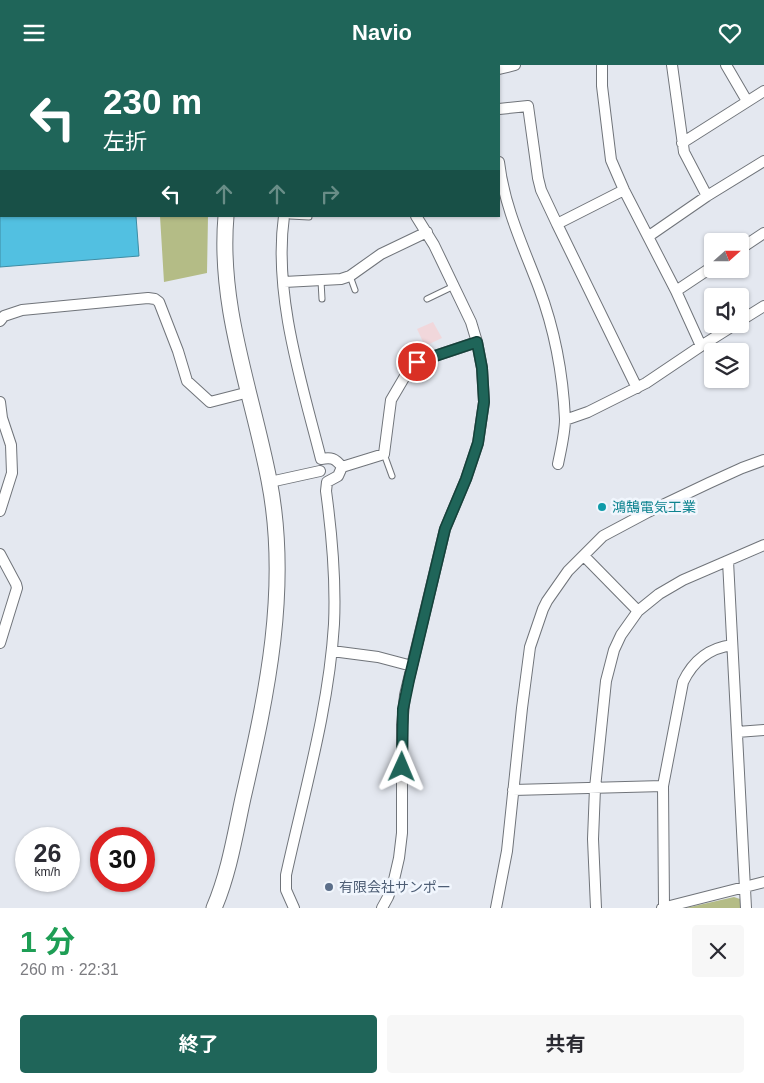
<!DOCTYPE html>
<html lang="ja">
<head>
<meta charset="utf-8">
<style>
	:root { --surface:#fff; --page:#f7f7f7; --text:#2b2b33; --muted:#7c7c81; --accent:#1f6559 }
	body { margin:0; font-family:Arial,"Noto Sans JP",sans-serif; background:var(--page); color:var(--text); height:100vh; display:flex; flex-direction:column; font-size:19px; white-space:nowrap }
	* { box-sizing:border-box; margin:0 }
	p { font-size:16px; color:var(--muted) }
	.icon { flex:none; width:28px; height:28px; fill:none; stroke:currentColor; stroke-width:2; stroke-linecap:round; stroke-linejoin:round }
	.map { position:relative; height:843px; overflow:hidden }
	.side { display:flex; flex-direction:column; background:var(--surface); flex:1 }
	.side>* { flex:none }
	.guide { position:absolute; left:0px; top:0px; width:500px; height:152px; box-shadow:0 1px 4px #0004; background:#1f6559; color:#fff; overflow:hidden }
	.needle { width:32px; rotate:69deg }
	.controls { position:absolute; left:704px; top:168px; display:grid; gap:10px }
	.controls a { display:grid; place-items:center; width:45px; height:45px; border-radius:5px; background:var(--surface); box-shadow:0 1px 4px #0004; font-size:25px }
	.speed { position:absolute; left:15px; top:762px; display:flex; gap:10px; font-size:25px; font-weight:700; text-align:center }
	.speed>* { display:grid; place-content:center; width:65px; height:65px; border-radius:50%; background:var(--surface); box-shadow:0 1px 4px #0004; line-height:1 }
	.speed small { font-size:12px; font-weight:400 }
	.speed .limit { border:8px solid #d22; background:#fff; color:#111 }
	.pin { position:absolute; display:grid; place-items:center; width:42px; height:42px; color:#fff; margin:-21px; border:2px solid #fff; border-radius:50%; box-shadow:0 1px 5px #0007 }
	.me { position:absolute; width:55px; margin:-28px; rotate:1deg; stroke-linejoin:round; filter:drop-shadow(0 0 4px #0008) }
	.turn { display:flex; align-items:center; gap:18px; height:105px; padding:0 20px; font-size:22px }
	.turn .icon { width:65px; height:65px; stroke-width:2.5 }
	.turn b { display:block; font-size:35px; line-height:42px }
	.lanes { display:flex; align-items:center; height:48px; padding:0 20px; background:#0003; justify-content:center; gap:25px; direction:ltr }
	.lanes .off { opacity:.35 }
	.round { display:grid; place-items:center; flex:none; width:52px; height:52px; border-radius:5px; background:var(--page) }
	.headline { display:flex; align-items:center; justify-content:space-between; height:85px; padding:0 20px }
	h1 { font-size:30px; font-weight:700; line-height:38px; color:#1e9e55 }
	.cta { display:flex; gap:10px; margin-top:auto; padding:10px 20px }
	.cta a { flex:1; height:58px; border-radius:5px; background:var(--accent); color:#fff; font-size:20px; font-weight:700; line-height:58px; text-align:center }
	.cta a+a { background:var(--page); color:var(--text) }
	header { display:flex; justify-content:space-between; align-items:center; height:65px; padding:0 20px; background:var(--accent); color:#fff; font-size:22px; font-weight:700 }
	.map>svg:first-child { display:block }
	.industrial { fill:#f1d7db }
	.green { fill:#b4bc86 }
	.water { fill:#52c0e1; stroke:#3e8ba3 }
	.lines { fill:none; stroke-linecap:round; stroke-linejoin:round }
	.stream { stroke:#3e8ba3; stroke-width:4 }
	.lane-casing { stroke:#70747a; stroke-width:7 }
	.street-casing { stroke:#70747a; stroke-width:12 }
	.secondary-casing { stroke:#70747a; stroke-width:17 }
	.lane { stroke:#fff; stroke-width:5 }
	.street { stroke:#fff; stroke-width:10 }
	.secondary { stroke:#fff; stroke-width:15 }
	.route-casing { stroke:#14423a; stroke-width:12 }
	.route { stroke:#1f6559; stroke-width:9 }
	.culture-dot { fill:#0f9aa8; stroke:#f1f6fd; stroke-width:2 }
	.service-dot { fill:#5c6f8a; stroke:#f1f6fd; stroke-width:2 }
	.labels { text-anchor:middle; stroke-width:5; stroke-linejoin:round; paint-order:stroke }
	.culture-label { font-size:14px; fill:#0d838f; stroke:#f1f6fd; text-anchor:start }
	.service-label { font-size:14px; fill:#4e5e75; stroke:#f1f6fd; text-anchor:start }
</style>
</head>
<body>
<header><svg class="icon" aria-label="menu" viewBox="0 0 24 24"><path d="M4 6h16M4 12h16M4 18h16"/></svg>Navio<svg class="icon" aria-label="heart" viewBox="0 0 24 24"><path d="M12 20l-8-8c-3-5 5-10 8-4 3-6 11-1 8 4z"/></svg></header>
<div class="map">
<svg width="764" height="843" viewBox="0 0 764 843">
	<rect width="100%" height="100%" fill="#e4e8f0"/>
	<path class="industrial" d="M433 257 442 273 425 281 417 264Z"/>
	<path class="green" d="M0 0H231L1 1 0 106Z
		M160 151H208L207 208 164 217Z
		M734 832 740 834 741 843H686Z"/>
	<path class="water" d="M0 114 1 151H136L139 191 0 202Z"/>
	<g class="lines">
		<path class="stream" d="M24 0 25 1"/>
		<g class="lane-casing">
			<path id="lane" d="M290 151 309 152
				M350 211 355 225
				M321 216 322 234
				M427 234 454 221
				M384 389 392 411"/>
		</g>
		<g class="street-casing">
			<path id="street" d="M361 0 364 1
				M473 0 477 1
				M602 0V21L611 95 624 125 676 226 712 202
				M672 0 684 87 707 131 764 96
				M726 0 747 36
				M304 1V0
				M499 4 515 0
				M499 44 528 41 538 113 541 125 557 159 624 125
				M682 78 764 26
				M499 97C504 141 523 181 539 223 554 263 563 311 565 354 565 368 561 384 558 399
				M284 151C273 230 302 319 321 394 331 392 335 393 342 402
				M557 159 637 323
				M649 171 707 131
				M740 184 764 168
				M284 217 341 214 350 211 381 189 427 167
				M0 256 4 251 22 245 148 233 155 234 159 237 178 286 187 316 210 337 249 327
				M740 256 764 241
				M701 281 736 259
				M0 337 2 353 11 380 12 408 0 446
				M565 355 588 347 646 318 701 281 676 226
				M342 402 384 389 391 335 411 301 417 297 477 277
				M270 417 320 406
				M0 489 16 519 17 523 0 578
				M584 491 638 546
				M728 496 746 843
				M332 586 378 592 412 601
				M737 667 764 665
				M513 725 663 721
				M664 842 663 721 683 617C693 596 709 583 732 580
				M294 843 286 825V810C304 728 329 643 334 559 336 515 332 470 326 426L327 417 338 411 342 402
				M382 843 388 832 393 819 399 793 402 768V660L405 630 445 464 466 414 478 378 484 337 482 303 477 277 471 257 434 180 416 151
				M496 843 507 786 522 643 530 582 543 544 547 536 568 506 603 471 648 447 709 418 742 403 764 395
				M596 843 593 774 595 723 606 616 614 585 621 570 638 546 659 529 683 515 764 480
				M662 843 764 817"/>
		</g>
		<g class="secondary-casing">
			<path id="secondary" d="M247 1V0
				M214 843C229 808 235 770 243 733 267 629 290 522 269 415 252 327 218 242 226 151"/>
		</g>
		<use href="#lane" class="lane"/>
		<use href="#street" class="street"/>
		<use href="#secondary" class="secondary"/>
	</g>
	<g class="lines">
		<g class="route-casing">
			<path id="route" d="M402 702 403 644 409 615 445 464 466 414 478 378 484 337 482 303 477 277 417 297"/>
		</g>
		<use href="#route" class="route"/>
	</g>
	<circle class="culture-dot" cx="602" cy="442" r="5"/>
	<circle class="service-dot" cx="329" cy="822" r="5"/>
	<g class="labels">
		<g class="culture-label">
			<text x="612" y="447">鴻鵠電気工業</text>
		</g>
		<g class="service-label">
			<text x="339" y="827">有限会社サンポー</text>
		</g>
	</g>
</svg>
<div class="controls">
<a><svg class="needle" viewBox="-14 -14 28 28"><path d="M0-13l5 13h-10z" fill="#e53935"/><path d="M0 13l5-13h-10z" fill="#7c7c81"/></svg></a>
<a><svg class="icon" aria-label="sound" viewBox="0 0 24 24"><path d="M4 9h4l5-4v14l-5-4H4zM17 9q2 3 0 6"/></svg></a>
<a><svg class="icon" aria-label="layers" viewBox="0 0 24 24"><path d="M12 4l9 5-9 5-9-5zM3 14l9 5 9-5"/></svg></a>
</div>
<div class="speed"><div>26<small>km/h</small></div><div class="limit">30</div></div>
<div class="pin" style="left:417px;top:297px;background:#d93025"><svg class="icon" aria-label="arrive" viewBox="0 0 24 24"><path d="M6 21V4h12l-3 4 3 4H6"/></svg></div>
<svg class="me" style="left:402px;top:702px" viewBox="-20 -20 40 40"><path d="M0-17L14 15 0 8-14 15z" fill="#1f6559" stroke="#fff" stroke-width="4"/></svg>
<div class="guide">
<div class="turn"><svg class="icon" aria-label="left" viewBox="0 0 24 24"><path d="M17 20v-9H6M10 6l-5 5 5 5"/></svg><div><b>230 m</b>左折</div></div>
<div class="lanes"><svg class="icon" aria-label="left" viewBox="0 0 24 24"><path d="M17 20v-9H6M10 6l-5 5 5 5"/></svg><svg class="icon off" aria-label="ahead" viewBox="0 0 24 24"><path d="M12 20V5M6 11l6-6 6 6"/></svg><svg class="icon off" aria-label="ahead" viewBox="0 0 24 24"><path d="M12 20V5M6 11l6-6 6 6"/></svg><svg class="icon off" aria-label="right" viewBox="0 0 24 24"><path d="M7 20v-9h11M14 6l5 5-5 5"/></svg></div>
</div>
</div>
<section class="side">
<div class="headline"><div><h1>1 分</h1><p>260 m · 22:31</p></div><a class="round"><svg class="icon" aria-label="close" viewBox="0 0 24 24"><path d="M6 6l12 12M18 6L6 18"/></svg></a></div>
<div class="cta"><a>終了</a><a>共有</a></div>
</section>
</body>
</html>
